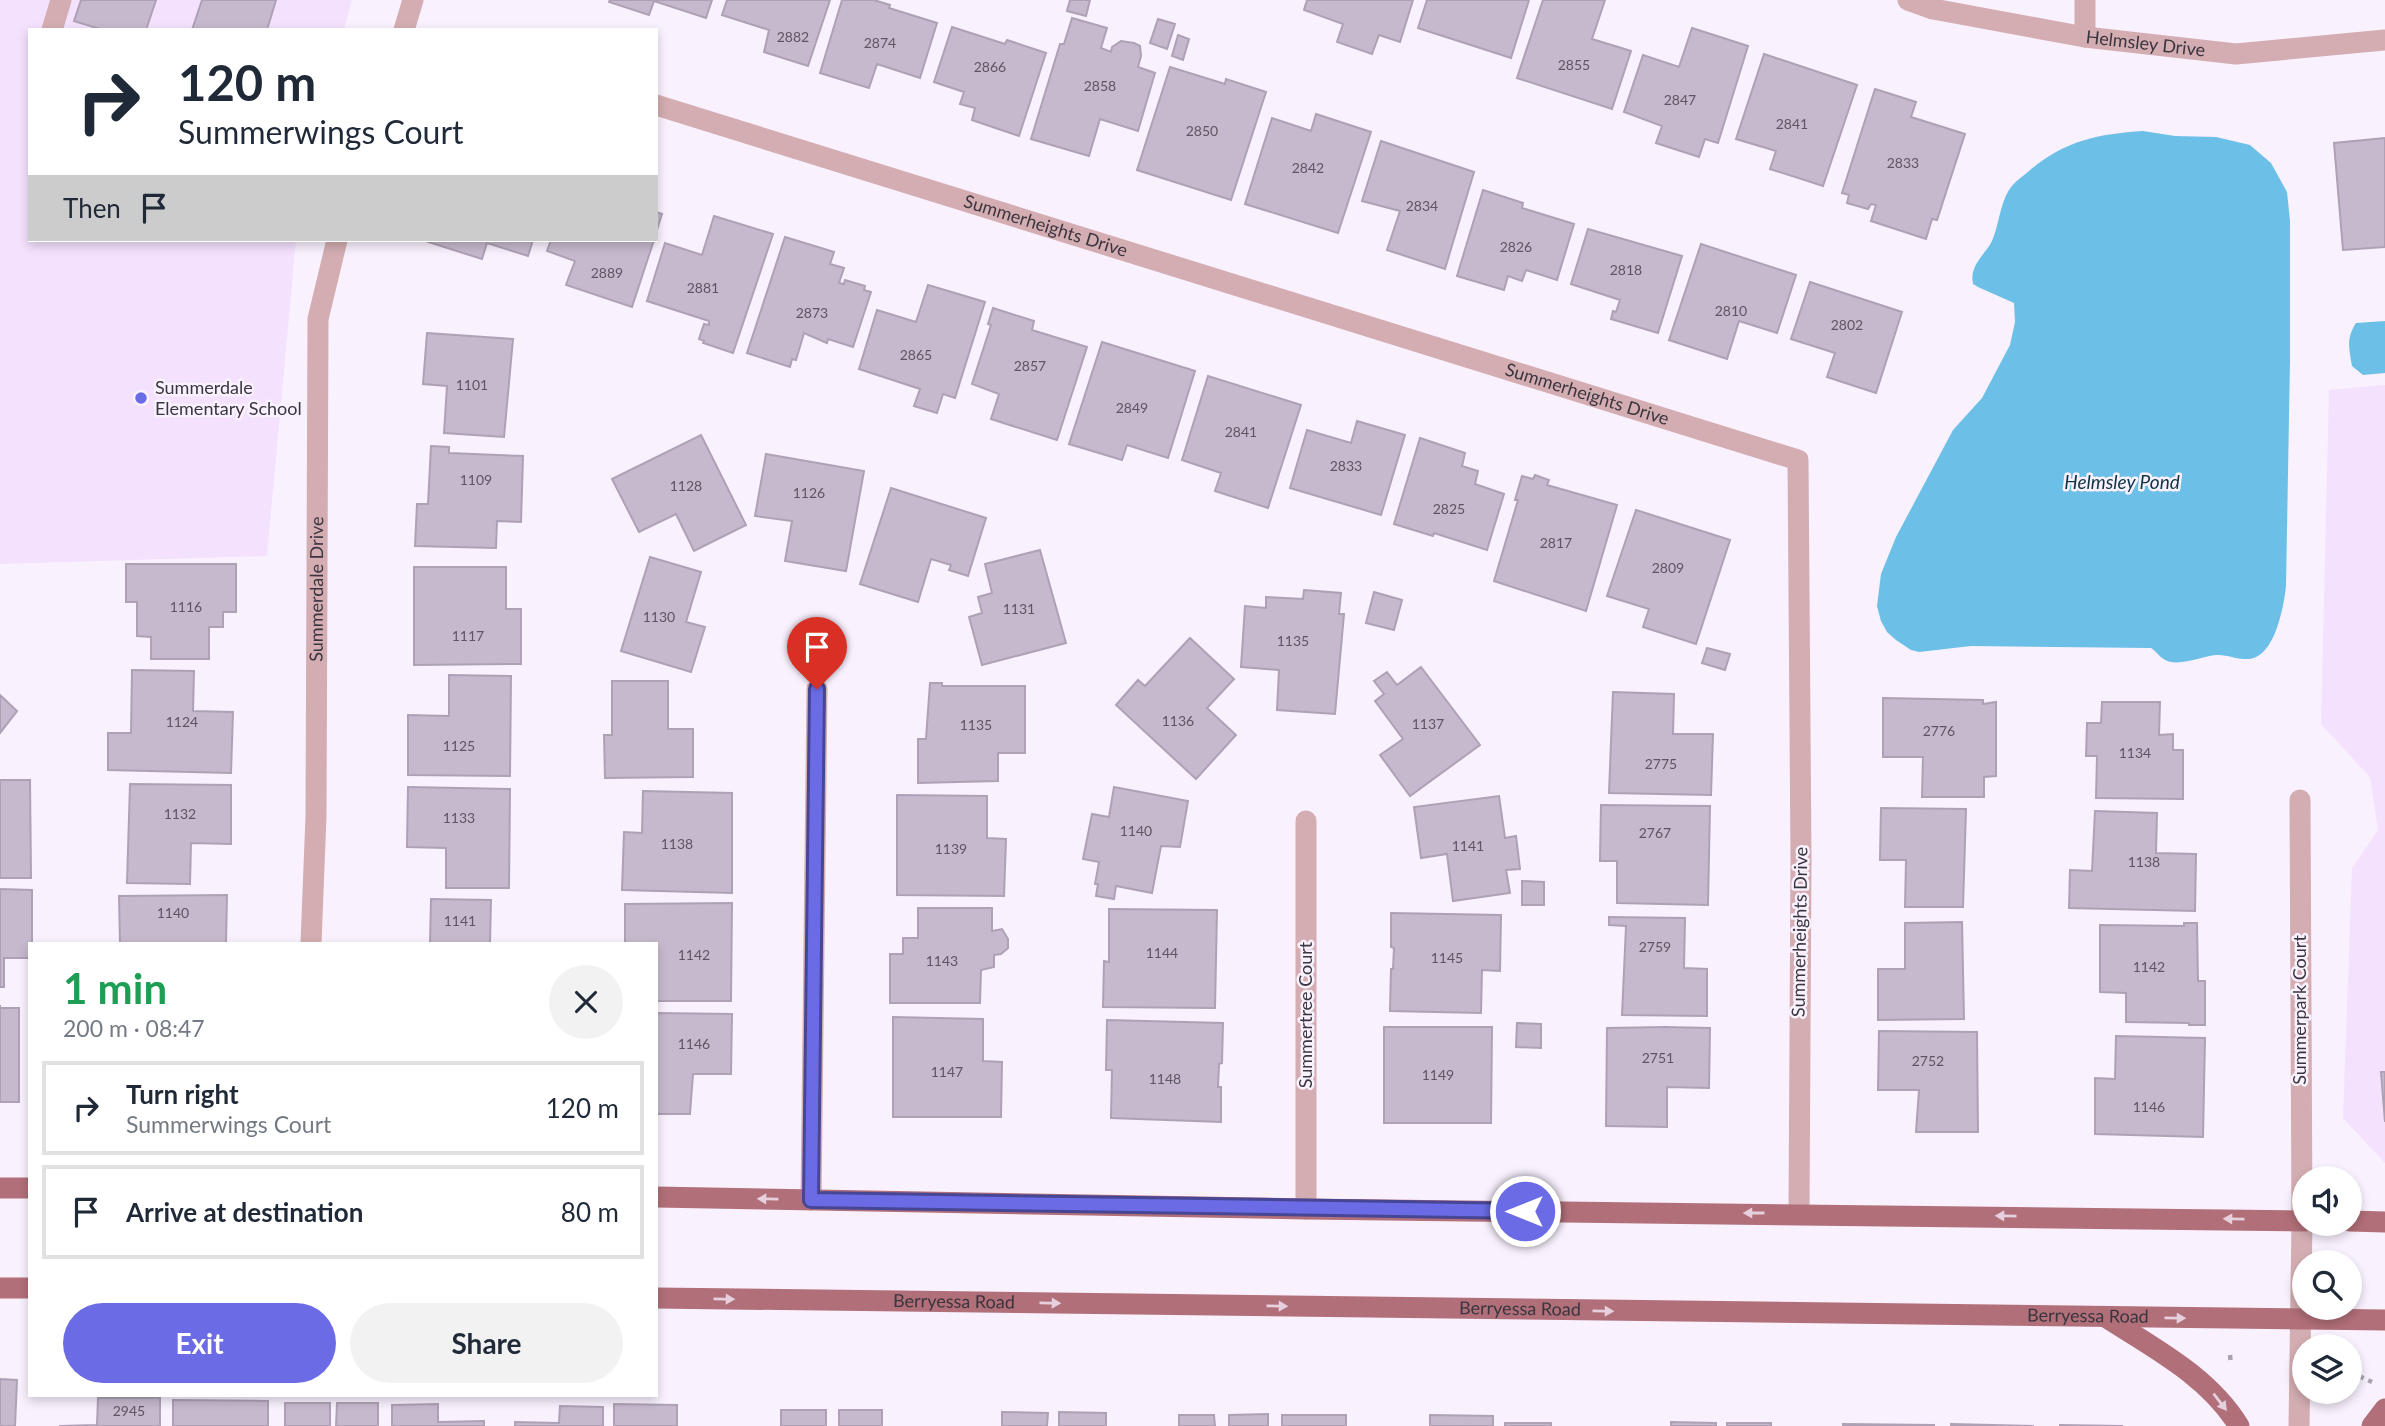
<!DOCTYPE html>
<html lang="en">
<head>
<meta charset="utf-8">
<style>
	:root { --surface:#fff; --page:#f2f2f3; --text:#1f2937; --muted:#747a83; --line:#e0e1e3; --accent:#6b6ce5 }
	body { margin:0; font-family:Lato,sans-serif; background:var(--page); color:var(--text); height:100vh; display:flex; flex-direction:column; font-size:26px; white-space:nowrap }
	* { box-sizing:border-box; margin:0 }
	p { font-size:23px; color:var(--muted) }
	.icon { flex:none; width:38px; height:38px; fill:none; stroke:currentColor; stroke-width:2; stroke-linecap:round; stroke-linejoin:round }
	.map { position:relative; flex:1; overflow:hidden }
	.drawer { position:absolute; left:28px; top:942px; width:630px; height:455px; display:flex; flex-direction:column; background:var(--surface); border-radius:0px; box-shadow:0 4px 10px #0003 }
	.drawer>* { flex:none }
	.top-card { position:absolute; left:28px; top:28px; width:630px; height:214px; border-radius:0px; box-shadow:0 4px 10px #0003; background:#fff; color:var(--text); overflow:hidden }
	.tools { position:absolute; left:2292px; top:1166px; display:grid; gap:14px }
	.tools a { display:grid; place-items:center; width:70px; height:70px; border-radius:50%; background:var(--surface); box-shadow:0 4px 10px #0003; font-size:35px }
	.pin { position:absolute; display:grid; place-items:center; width:60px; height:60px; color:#fff; margin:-72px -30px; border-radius:50% 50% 50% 0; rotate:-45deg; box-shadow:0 0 7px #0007 }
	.pin .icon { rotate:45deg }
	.me { position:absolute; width:77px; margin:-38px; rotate:270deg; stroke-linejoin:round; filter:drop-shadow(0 0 5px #0008) }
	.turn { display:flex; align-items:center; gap:24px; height:147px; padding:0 35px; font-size:32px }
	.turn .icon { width:91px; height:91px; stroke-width:2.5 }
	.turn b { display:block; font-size:49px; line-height:60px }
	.then { display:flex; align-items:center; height:66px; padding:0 35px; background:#0003; gap:14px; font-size:26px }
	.round { display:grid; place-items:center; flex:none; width:74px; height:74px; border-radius:37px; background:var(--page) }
	.head { display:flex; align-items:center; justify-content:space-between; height:119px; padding:0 35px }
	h1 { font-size:42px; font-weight:700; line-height:52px; color:#1e9e55 }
	.primary-button { display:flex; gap:14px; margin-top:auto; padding:14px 35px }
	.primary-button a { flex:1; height:80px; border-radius:42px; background:var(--accent); color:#fff; font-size:28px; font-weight:700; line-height:80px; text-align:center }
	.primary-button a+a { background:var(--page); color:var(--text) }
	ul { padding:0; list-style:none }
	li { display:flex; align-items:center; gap:21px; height:94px; margin:0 14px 10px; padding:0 21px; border:4px solid var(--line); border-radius:0px }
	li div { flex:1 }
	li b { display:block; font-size:26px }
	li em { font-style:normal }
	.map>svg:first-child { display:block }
	.built { fill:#f4e1fe }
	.water { fill:#6cbfe6 }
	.building { fill:#c6b9ce; stroke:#aea1b6; stroke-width:2 }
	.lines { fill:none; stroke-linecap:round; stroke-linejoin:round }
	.path { stroke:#aaa3af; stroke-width:4.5; stroke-dasharray:5 5; stroke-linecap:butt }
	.minor { stroke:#d3adb1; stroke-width:21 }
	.major { stroke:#b16f79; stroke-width:21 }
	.oneway { fill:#e7d0dd }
	.route-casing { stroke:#464695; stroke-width:18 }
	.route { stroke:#6b6ce5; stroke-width:12 }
	.poi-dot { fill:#6b6ce5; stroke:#f9f1fe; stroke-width:2.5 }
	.labels { text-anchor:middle; stroke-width:5; stroke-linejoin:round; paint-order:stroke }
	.number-label { font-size:14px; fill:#5d5662 }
	.street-label { font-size:18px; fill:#3a353e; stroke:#f9f1fe }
	.poi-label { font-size:18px; fill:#3a353e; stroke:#f9f1fe; text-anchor:start }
	.water-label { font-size:19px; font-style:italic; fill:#0e3445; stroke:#f9f1fe }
</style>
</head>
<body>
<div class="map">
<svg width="2385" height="1426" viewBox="0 0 2385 1426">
	<rect width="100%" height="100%" fill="#f9f1fe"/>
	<path class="built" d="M0 0H352L344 30H30V240H296L267 556 0 564Z
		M2385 385V1163L2343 1118 2352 868 2378 830 2370 777 2321 724 2329 390Z"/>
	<path class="water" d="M2143 131 2175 136 2216 137 2250 145 2271 163 2287 192 2290 221V360L2286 586C2284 606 2275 657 2249 659 2237 660 2227 654 2216 655 2201 656 2176 669 2162 658 2158 655 2156 651 2151 648L1971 646 1919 652 1911 650 1896 640 1887 632 1881 621 1877 606 1881 574 1896 537 1953 430 1982 398 2010 345 2015 322 2014 303 1978 287 1973 284C1969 265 1985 255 1992 241 1999 225 2000 204 2009 190 2014 182 2022 177 2029 171 2064 141 2097 134 2143 131Z
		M2385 321V373L2363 375 2352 366C2349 349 2346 338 2356 323Z"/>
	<path class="building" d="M81 0H156L146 30H103L74 21Z
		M202 0H276L267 30H192Z
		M610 0H712L706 18 654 1 649 15 609 2Z
		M727 0H830L808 66 764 52 769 30 722 15Z
		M842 0H874L890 5 889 8 937 23 920 78 877 64 869 88 820 73Z
		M1070 0H1090L1086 16 1067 11Z
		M1307 0H1413L1400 42 1379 35 1372 54 1337 42 1343 24 1304 10Z
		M1427 0H1529L1511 58 1418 28Z
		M1543 0H1605L1592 39 1631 51 1612 109 1517 78Z
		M1072 18 1107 28 1101 48 1111 52 1112 47 1121 41 1134 43 1140 46 1141 56 1138 67 1155 73 1138 131 1100 119 1089 156 1031 139 1060 44H1064Z
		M1158 19 1175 24 1167 49 1150 43Z
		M952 27 1005 44 1007 40 1046 53 1019 136 972 120 975 108 960 104 964 92 934 82Z
		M1692 28 1748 46 1718 143 1705 139 1699 157 1656 143 1662 126 1624 112 1643 55 1679 67Z
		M1178 35 1189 39 1183 60 1172 56Z
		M1764 54 1857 85 1823 186 1770 169 1776 151 1736 139Z
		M1170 67 1225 84 1226 79 1266 92 1231 200 1137 170Z
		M1875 89 1916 102 1911 117 1965 134 1937 220 1932 219 1926 239 1871 221 1876 205 1871 204 1868 209 1847 203 1849 195 1842 193Z
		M1316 114 1371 132 1338 233 1245 204 1272 118 1311 131Z
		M2385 138V247L2343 250 2334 143Z
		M1381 141 1474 172 1445 269 1387 250 1400 211 1362 201Z
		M1483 190 1523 203 1522 208 1574 224 1557 280 1526 270 1522 281 1508 276 1504 290 1457 276Z
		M656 212 662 214 656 233Z
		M714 216 773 234 733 353 703 343 704 341 699 339 704 324 709 325V321L647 301 665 243 702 255Z
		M1588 229 1682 256 1658 333 1611 319 1613 311 1616 312 1620 300 1571 284Z
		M785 237 834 252 830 264 844 268 839 283 844 284 845 280 865 286 864 290 871 292 853 347 828 339 827 343 804 333 796 360 792 359 790 367 747 353Z
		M429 240H533L528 256 487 243 482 259 428 242Z
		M551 240H654L632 307 566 285 575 261 547 251Z
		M1701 244 1796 275 1777 333 1739 321 1727 359 1669 340Z
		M1810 282 1902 312 1876 393 1827 377 1835 353 1791 339Z
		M928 285 985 302 955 398 943 394 937 413 914 406 920 389 859 369 877 310 916 322Z
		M993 308 1034 321 1032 330 1087 347 1057 440 991 419 999 394 972 384 991 325 988 324Z
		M427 333 513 339 504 437 444 433 447 386 423 384Z
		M1102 342 1195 371 1168 458 1127 445 1122 460 1069 444Z
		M1208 376 1301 405 1268 508 1215 491 1221 473 1182 460Z
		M1357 421 1405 435 1381 515 1290 488 1307 430 1351 443Z
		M701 435 746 525 694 551 676 514 639 532 612 479Z
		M1420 438 1465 453 1462 466 1478 471 1475 484 1504 494 1487 550 1434 533 1433 536 1394 524Z
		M431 446 449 447V453L523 456 521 522 497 521 496 548 415 546 417 504H428Z
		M766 454 864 471 846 571 785 561 792 521 755 516Z
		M1535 475 1549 480 1547 485 1617 505 1586 611 1494 581 1518 500H1515L1522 476 1533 479Z
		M891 488 986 518 968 576 949 570 951 565 931 559 918 602 860 584Z
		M1636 510 1730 540 1696 644 1643 627 1649 609 1607 596Z
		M1040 550 1066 643 982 665 969 617 982 613 978 597 992 593 985 564Z
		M650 557 701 572 686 622 705 627 691 672 621 651Z
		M126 564H236V612H223V627H209V659H151V637L137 636V602H126Z
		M414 567H506V609H521V664L414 665Z
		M1304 590 1341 593 1339 614H1344L1335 714 1277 710 1279 670 1241 667 1245 606 1266 608V597L1303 599Z
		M1374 592 1402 600 1394 630 1366 623Z
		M1190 638 1234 679 1207 708 1236 735 1196 779 1116 705 1138 680 1145 686Z
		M1707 648 1730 654 1725 670 1702 663Z
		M1421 667 1480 745 1410 796 1380 755 1403 739 1375 701 1384 694 1374 681 1387 672 1397 685Z
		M132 670 194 671 193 711 233 712 231 773 108 770V733H131Z
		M449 675 511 676 510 776 408 775V715L449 716Z
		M612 681H668V729H693V777L605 778 604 735H612Z
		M930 683H942V686H1025V753H998V781L918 783V739H926Z
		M1613 692 1674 694 1673 734H1713L1711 795 1609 793Z
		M0 695 17 711 0 733Z
		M1883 698 1983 700V704L1996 702V776L1984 777V797H1922L1923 757H1883Z
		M2102 702H2160L2159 735 2173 734V750H2183V799L2096 798 2097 756H2086L2087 723H2101Z
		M0 780H30L31 878H0Z
		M130 784 231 785V844L191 843 190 884 127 883Z
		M408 787 510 789 509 888H446V848L407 847Z
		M1114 787 1188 801 1180 847 1161 846 1152 893 1116 886 1114 899 1096 896 1098 884H1095L1099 862 1083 859 1092 814 1109 817Z
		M643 791 732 793V893L622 890 624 832 642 833Z
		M897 795 987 796V838L1006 839 1004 896 897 895Z
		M1499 796 1505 838 1516 836 1520 869 1506 870 1510 893 1453 901 1447 854 1421 858 1414 807Z
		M1601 805 1710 806 1708 905 1617 903V861H1600Z
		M1881 808 1966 809 1963 907H1905L1906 860H1880Z
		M2095 811 2157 813 2156 853 2196 854 2195 911 2069 908 2070 870 2092 871Z
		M1522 881 1544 882V905H1522Z
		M0 889 32 890V943H30V958H4V987H0Z
		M227 895 226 943H120L119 896Z
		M431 899 491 900 490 943H430Z
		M732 903 731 1001H656V943H625V904Z
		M918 908H992V931L1002 929 1008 939V948L1001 954 994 955V967L981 970 980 1003H890V954H903V938H918Z
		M1109 909 1217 910 1215 1008 1103 1007 1104 961 1109 962Z
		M1391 913 1501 915 1500 971 1482 970 1481 1013 1390 1011 1391 969H1393L1394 948 1391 947Z
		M1609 917 1685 918 1684 968 1707 969V1016L1622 1015 1626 926 1609 925Z
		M1962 922 1964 1019 1878 1020V969H1905V923Z
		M2184 923H2197L2198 981H2205V1025H2189V1023L2126 1022V993L2100 992V925L2184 926Z
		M0 1005V1008H19V1102H0Z
		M656 1013 732 1014 731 1074H693L690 1114H656Z
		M893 1017 983 1019V1061L1002 1062 1001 1117H893Z
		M1107 1020 1223 1023 1222 1063 1219 1064 1218 1087H1221V1122L1111 1118 1112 1070H1106Z
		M1517 1023 1541 1024V1048L1516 1047Z
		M1384 1027H1492L1491 1123H1384Z
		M1665 1027 1710 1028 1709 1088 1667 1087V1127L1606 1126 1607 1028Z
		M1879 1031 1977 1032 1978 1132H1916L1919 1090H1878Z
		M2116 1036 2205 1038 2203 1137 2095 1134V1078L2115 1079Z
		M2381 1072H2385V1122Z
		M0 1379 17 1380 15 1426H0Z
		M98 1398H160V1426H59L97 1425Z
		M173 1400 268 1401V1426H173Z
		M285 1403H330V1426H285Z
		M337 1403H378V1426H336Z
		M438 1404V1422L484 1421V1426H392V1405Z
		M614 1404 677 1405V1426H614Z
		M560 1406 603 1407V1426H515V1422L559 1423Z
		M781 1410H826V1426H781Z
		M839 1410H882V1426H839Z
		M1002 1412 1048 1413 1047 1426H1002Z
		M1059 1412 1106 1413V1426H1059Z
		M1268 1414V1426H1229V1415Z
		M1179 1415H1214L1215 1426H1179Z
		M1282 1415H1346V1426H1282Z
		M1430 1415 1493 1416V1426H1430Z
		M1671 1422 1716 1423V1426H1671Z
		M1505 1423H1551V1426H1505Z
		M1727 1423H1771V1426H1727Z
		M1843 1424 1934 1425V1426H1843Z
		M1951 1424 2034 1426H1951Z
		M2060 1425 2123 1426H2060Z"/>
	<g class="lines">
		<path class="path" d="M2230 1355 2231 1365
			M2350 1372 2372 1382
			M2358 1375 2359 1356"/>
		<g class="minor">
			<path id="s1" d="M1908 0 1933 9 2085 37 2236 54 2385 40"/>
			<path d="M52 30 61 0"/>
			<path d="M404 30 413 0"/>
			<path d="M2085 37V0"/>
			<path id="s2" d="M656 105 1798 460 1801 859 1799 1213"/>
			<path id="s3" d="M311 943 316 816 318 319 337 240"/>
			<path d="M811 1200 817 689"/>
			<path d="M1306 1209V821"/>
			<path d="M2299 1426 2302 1221 2300 800"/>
		</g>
		<g class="major">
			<path d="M0 1188H30"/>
			<path d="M656 1197 1306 1209 2305 1221"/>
			<path d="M2350 1221 2385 1222"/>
			<path d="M0 1288H30"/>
			<path id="s4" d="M656 1298 2385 1320"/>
			<path d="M2107 1318C2155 1349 2208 1376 2239 1426"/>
			<path d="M2372 1426 2385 1409"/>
		</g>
	</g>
	<defs><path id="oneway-solid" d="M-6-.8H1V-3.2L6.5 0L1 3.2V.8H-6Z" transform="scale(1.75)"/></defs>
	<g class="oneway">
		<use href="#oneway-solid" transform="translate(768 1199) rotate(-179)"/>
		<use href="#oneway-solid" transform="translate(1754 1213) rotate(-180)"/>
		<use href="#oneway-solid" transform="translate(2006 1216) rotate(-179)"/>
		<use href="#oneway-solid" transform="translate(2234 1219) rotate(-179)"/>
		<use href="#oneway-solid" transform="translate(724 1299) rotate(1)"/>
		<use href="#oneway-solid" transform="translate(1050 1303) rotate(1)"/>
		<use href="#oneway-solid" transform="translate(1277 1306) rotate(1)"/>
		<use href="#oneway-solid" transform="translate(1603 1311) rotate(1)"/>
		<use href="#oneway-solid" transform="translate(2175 1318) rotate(1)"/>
		<use href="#oneway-solid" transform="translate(2220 1402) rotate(52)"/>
	</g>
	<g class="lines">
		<g class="route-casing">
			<path id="route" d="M817 689 811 1200 1525 1211"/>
		</g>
		<use href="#route" class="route"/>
	</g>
	<circle class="poi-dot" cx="141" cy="398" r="7"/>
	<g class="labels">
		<g class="number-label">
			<text x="793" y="42">2882</text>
			<text x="880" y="48">2874</text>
			<text x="1574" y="70">2855</text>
			<text x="990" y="72">2866</text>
			<text x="1100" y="91">2858</text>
			<text x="1680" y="105">2847</text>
			<text x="1792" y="129">2841</text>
			<text x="1202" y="136">2850</text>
			<text x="1903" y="168">2833</text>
			<text x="1308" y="173">2842</text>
			<text x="1422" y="211">2834</text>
			<text x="1516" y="252">2826</text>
			<text x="1626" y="275">2818</text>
			<text x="607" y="278">2889</text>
			<text x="703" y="293">2881</text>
			<text x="1731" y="316">2810</text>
			<text x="812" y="318">2873</text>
			<text x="1847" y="330">2802</text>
			<text x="916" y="360">2865</text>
			<text x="1030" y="371">2857</text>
			<text x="472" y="390">1101</text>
			<text x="1132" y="413">2849</text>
			<text x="1241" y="437">2841</text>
			<text x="1346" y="471">2833</text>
			<text x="476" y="485">1109</text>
			<text x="686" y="491">1128</text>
			<text x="809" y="498">1126</text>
			<text x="1449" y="514">2825</text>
			<text x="1556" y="548">2817</text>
			<text x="1668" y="573">2809</text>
			<text x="186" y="612">1116</text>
			<text x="1019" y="614">1131</text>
			<text x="659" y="622">1130</text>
			<text x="468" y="641">1117</text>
			<text x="1293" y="646">1135</text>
			<text x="1178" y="726">1136</text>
			<text x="182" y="727">1124</text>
			<text x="1428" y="729">1137</text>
			<text x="976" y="730">1135</text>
			<text x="1939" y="736">2776</text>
			<text x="459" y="751">1125</text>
			<text x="2135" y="758">1134</text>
			<text x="1661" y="769">2775</text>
			<text x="180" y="819">1132</text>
			<text x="459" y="823">1133</text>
			<text x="1136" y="836">1140</text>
			<text x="1655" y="838">2767</text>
			<text x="677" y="849">1138</text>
			<text x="1468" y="851">1141</text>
			<text x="951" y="854">1139</text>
			<text x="2144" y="867">1138</text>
			<text x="173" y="918">1140</text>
			<text x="460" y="926">1141</text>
			<text x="1655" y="952">2759</text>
			<text x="1162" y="958">1144</text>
			<text x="694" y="960">1142</text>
			<text x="1447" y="963">1145</text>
			<text x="942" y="966">1143</text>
			<text x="2149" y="972">1142</text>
			<text x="694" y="1049">1146</text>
			<text x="1658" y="1063">2751</text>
			<text x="1928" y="1066">2752</text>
			<text x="947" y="1077">1147</text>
			<text x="1438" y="1080">1149</text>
			<text x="1165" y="1084">1148</text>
			<text x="2149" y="1112">1146</text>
			<text x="129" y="1416">2945</text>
		</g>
		<g class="street-label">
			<text dy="6" stroke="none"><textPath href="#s1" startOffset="242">Helmsley Drive</textPath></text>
			<text dy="6" stroke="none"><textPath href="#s2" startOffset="408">Summerheights Drive</textPath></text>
			<text dy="6" stroke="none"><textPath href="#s2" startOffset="975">Summerheights Drive</textPath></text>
			<text dy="6" stroke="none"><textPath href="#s3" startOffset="354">Summerdale Drive</textPath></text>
			<text transform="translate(1800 932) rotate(-89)" y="6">Summerheights Drive</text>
			<text transform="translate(2300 1010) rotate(-90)" y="6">Summerpark Court</text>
			<text transform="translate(1306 1015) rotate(-90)" y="6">Summertree Court</text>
			<text dy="6" stroke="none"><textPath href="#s4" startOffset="298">Berryessa Road</textPath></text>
			<text dy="6" stroke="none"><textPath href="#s4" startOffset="864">Berryessa Road</textPath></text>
			<text dy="6" stroke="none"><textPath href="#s4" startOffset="1432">Berryessa Road</textPath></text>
		</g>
		<g class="poi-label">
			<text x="155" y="394">Summerdale<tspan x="155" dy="21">Elementary School</tspan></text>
		</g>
		<g class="water-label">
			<text x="2122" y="489">Helmsley Pond</text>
		</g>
	</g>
</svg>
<div class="tools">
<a><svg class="icon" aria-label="sound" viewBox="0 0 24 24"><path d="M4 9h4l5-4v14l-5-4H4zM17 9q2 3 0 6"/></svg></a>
<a><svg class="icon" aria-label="search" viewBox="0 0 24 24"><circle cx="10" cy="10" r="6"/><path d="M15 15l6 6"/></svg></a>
<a><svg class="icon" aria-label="layers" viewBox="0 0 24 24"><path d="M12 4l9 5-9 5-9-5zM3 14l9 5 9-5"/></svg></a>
</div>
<div class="pin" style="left:817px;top:689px;background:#d93025"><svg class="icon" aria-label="arrive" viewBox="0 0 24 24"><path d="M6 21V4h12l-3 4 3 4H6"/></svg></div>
<svg class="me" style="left:1525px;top:1211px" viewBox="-20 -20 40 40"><circle r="17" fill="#6b6ce5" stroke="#fff" stroke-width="3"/><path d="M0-11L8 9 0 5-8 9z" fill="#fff"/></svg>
<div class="top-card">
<div class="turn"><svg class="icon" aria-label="right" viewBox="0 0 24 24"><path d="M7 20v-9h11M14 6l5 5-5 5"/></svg><div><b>120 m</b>Summerwings Court</div></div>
<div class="then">Then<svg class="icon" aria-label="arrive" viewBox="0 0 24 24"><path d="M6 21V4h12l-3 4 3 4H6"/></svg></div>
</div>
<section class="drawer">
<div class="head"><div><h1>1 min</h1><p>200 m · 08:47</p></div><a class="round"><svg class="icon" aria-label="close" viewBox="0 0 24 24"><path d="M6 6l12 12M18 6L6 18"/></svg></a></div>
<ul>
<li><svg class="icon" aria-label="right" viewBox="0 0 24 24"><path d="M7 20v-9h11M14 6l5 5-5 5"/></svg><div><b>Turn right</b><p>Summerwings Court</p></div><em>120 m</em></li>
<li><svg class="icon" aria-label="arrive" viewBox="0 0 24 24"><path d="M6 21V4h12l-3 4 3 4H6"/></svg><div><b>Arrive at destination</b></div><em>80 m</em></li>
</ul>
<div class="primary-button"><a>Exit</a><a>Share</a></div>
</section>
</div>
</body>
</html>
